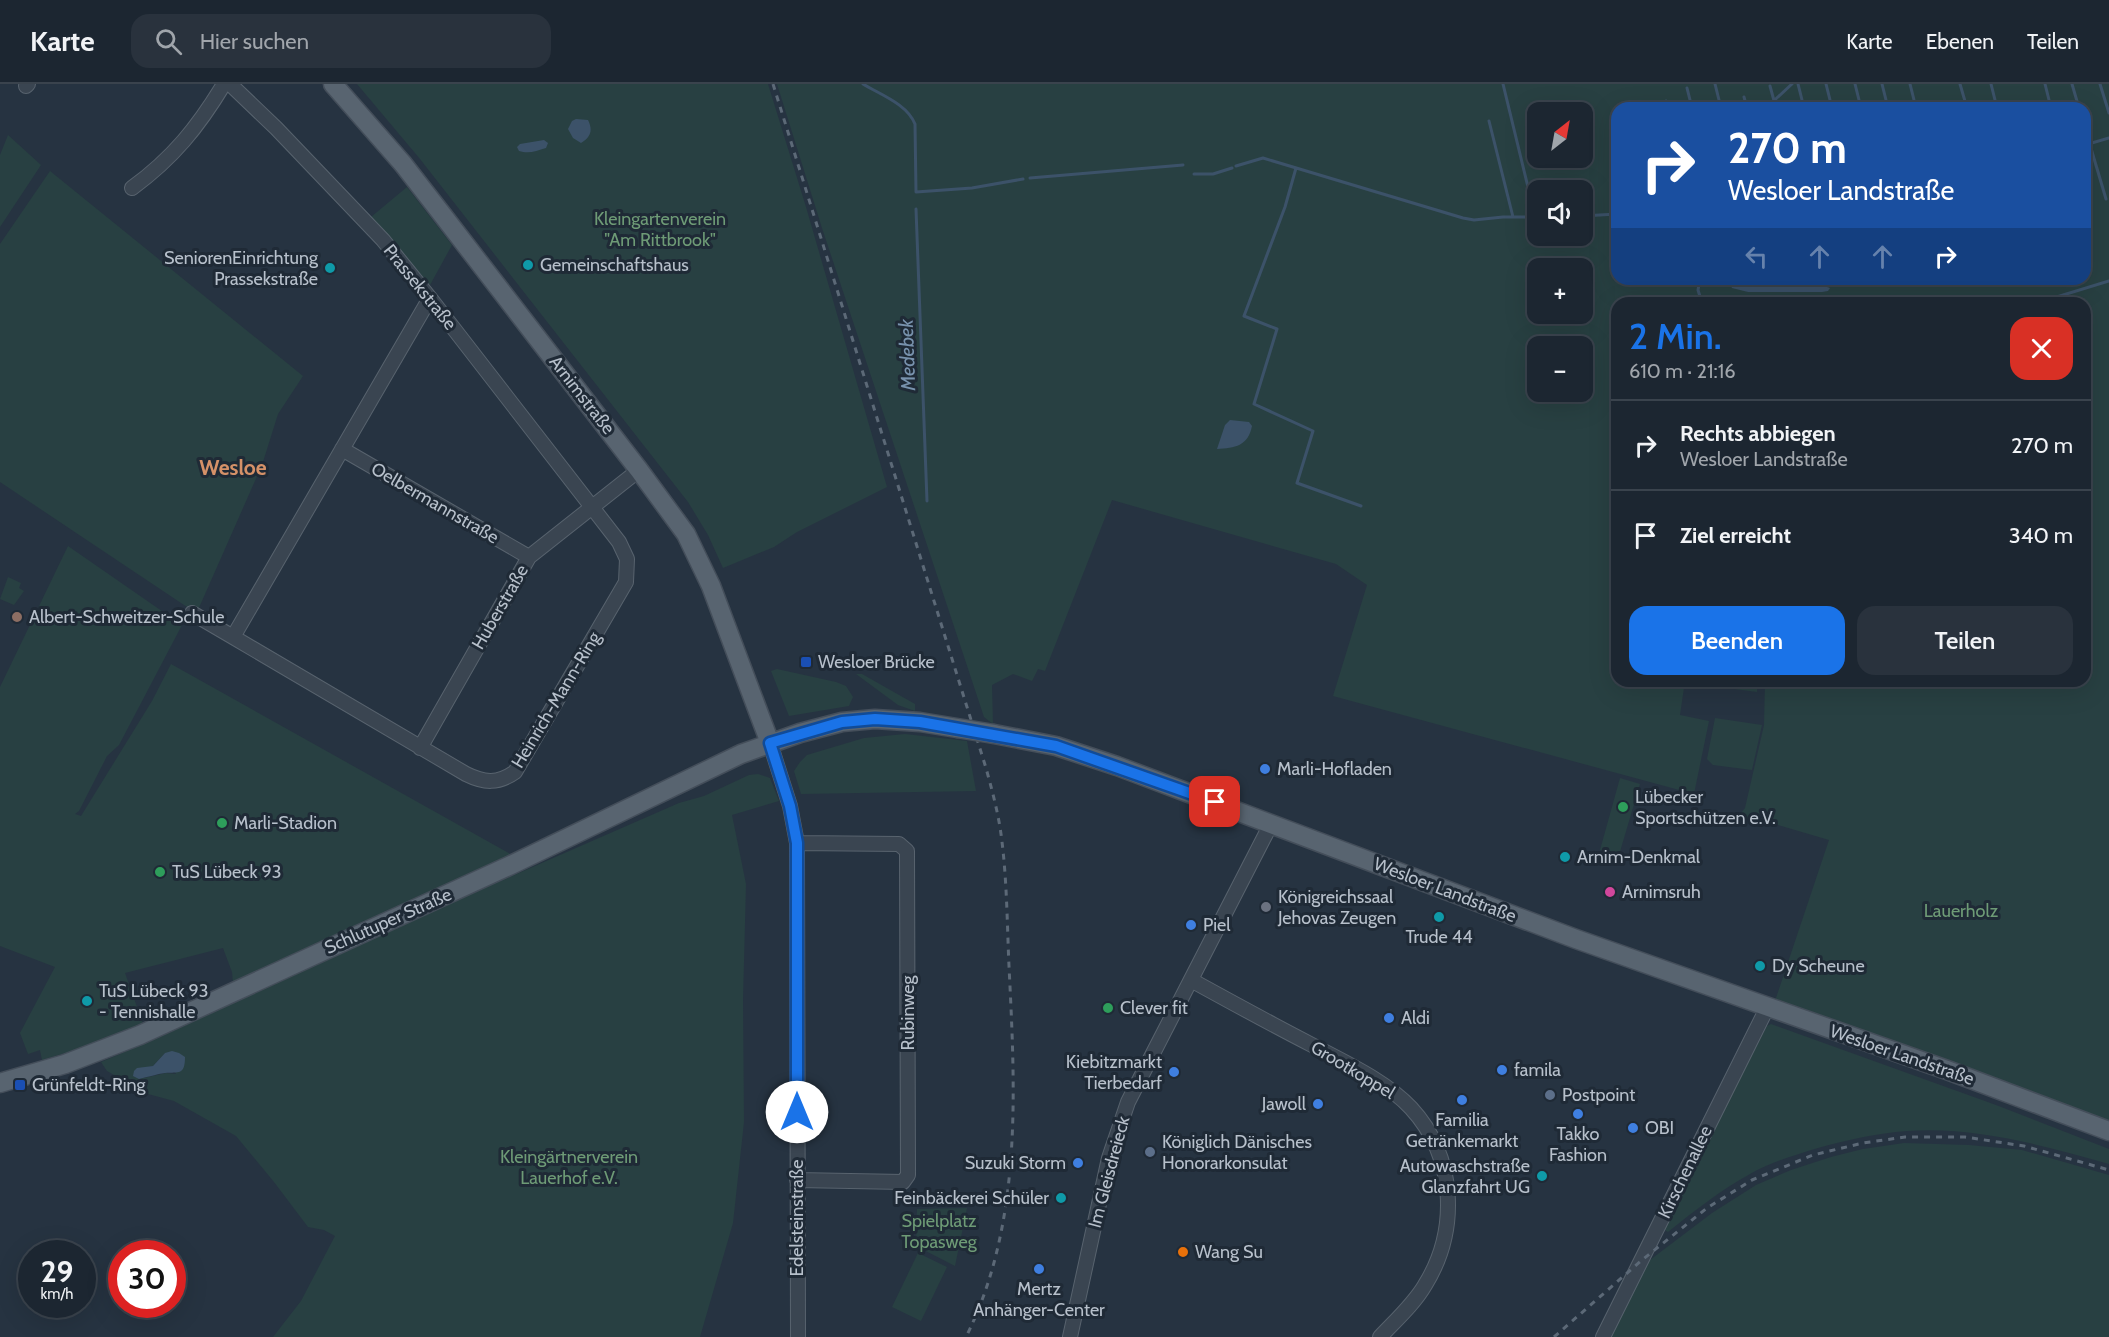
<!DOCTYPE html>
<html lang="de">
<head>
<meta charset="utf-8">
<style>
	:root { --surface:#1c2631; --page:#29323d; --text:#f1f3f6; --muted:#a0a5ab; --line:#3a434d; --accent:#1a73e8 }
	body { margin:0; font-family:Cabin,sans-serif; background:var(--page); color:var(--text); height:100vh; display:flex; flex-direction:column; font-size:22px; white-space:nowrap }
	* { box-sizing:border-box; margin:0 }
	p { font-size:20px; color:var(--muted) }
	.icon { flex:none; width:33px; height:33px; fill:none; stroke:currentColor; stroke-width:2; stroke-linecap:round; stroke-linejoin:round }
	.map { position:relative; flex:1; overflow:hidden }
	.panel { position:absolute; left:1611px; top:213px; width:480px; height:390px; display:flex; flex-direction:column; background:var(--surface); border-radius:18px; box-shadow:0 6px 24px #0002,0 0 0 2px var(--line) }
	.panel>* { flex:none }
	.hud { position:absolute; left:1611px; top:18px; width:480px; height:183px; border-radius:18px; box-shadow:0 6px 24px #0002,0 0 0 2px var(--line); background:#1a4fa0; color:#fff; overflow:hidden }
	.needle { width:39px; rotate:31deg }
	.buttons { position:absolute; left:1527px; top:18px; display:grid; gap:12px }
	.buttons a { display:grid; place-items:center; width:66px; height:66px; border-radius:12px; background:var(--surface); box-shadow:0 6px 24px #0002,0 0 0 2px var(--line); font-size:30px }
	.speed { position:absolute; left:18px; top:1156px; display:flex; gap:12px; font-size:30px; font-weight:700; text-align:center }
	.speed>* { display:grid; place-content:center; width:78px; height:78px; border-radius:50%; background:var(--surface); box-shadow:0 6px 24px #0002,0 0 0 2px var(--line); line-height:1 }
	.speed small { font-size:15px; font-weight:400 }
	.speed .limit { border:9px solid #d22; background:#fff; color:#111 }
	.pin { position:absolute; display:grid; place-items:center; width:51px; height:51px; color:#fff; margin:-26px; border-radius:12px; box-shadow:0 3px 9px #0006 }
	.me { position:absolute; width:66px; margin:-33px; rotate:0deg; stroke-linejoin:round; filter:drop-shadow(0 0 4px #0008) }
	.turn { display:flex; align-items:center; gap:21px; height:126px; padding:0 18px; font-size:27px }
	.turn .icon { width:78px; height:78px; stroke-width:2.5 }
	.turn b { display:block; font-size:42px; line-height:51px }
	.lanes { display:flex; align-items:center; height:57px; padding:0 18px; background:#0003; justify-content:center; gap:30px; direction:ltr }
	.lanes .off { opacity:.35 }
	.round { display:grid; place-items:center; flex:none; width:63px; height:63px; border-radius:18px; background:var(--page) }
	.headline { display:flex; align-items:center; justify-content:space-between; height:102px; padding:0 18px }
	h1 { font-size:36px; font-weight:600; line-height:45px; color:var(--accent) }
	.action { display:flex; gap:12px; margin-top:auto; padding:12px 18px }
	.action a { flex:1; height:69px; border-radius:18px; background:var(--accent); color:#fff; font-size:24px; font-weight:600; line-height:69px; text-align:center }
	.action a+a { background:var(--page); color:var(--text) }
	ul { padding:0; list-style:none }
	li { display:flex; align-items:center; gap:18px; height:90px; padding:0 18px; border-top:2px solid var(--line) }
	li div { flex:1 }
	li b { display:block; font-size:22px }
	li em { font-style:normal }
	header { display:flex; align-items:center; gap:36px; box-sizing:border-box; height:84px; padding:0 30px; background:var(--surface); border-bottom:2px solid var(--line) }
	header strong { font-size:28px }
	nav { display:flex; gap:33px; margin-inline-start:auto; font-size:21px }
	.search { width:420px; height:54px; background:var(--page); display:flex; align-items:center; gap:15px; box-sizing:border-box; padding:0 21px; border-radius:18px; color:var(--muted); font-size:22px }
	.map>svg:first-child { display:block }
	.green { fill:#284042; fill-rule:evenodd }
	.water { fill:#3c5269 }
	.lines { fill:none; stroke-linecap:round; stroke-linejoin:round }
	.stream { stroke:#3c5269; stroke-width:3 }
	.minor-casing { stroke:#58636e; stroke-width:16 }
	.major-casing { stroke:#444e5a; stroke-width:21 }
	.minor { stroke:#3a4551; stroke-width:14 }
	.major { stroke:#586470; stroke-width:18 }
	.rail { stroke:#5c6977; stroke-width:3; stroke-dasharray:6 6; stroke-linecap:butt }
	.major-bridge-casing { stroke:#444e5a; stroke-width:21; stroke-linecap:butt }
	.major-bridge { stroke:#586470; stroke-width:18 }
	.route-casing { stroke:#114b97; stroke-width:15 }
	.route { stroke:#1a73e8; stroke-width:10 }
	.culture-dot { fill:#0f9aa8; stroke:#1f2a36; stroke-width:2 }
	.education-dot { fill:#8d6e63; stroke:#1f2a36; stroke-width:2 }
	.transit-dot { fill:#1a4fb4; stroke:#1f2a36; stroke-width:2 }
	.shop-dot { fill:#3f7fe0; stroke:#1f2a36; stroke-width:2 }
	.leisure-dot { fill:#2e9e5b; stroke:#1f2a36; stroke-width:2 }
	.hotel-dot { fill:#d1479c; stroke:#1f2a36; stroke-width:2 }
	.worship-dot { fill:#6b7280; stroke:#1f2a36; stroke-width:2 }
	.service-dot { fill:#5c6f8a; stroke:#1f2a36; stroke-width:2 }
	.food-dot { fill:#e8710a; stroke:#1f2a36; stroke-width:2 }
	.labels { text-anchor:middle; stroke-width:6; stroke-linejoin:round; paint-order:stroke }
	.park-label { font-size:18px; fill:#6e9b76; stroke:#1f2a36 }
	.poi-label { font-size:18px; fill:#b7c0cb; stroke:#1f2a36; text-anchor:start }
	.street-label { font-size:18px; fill:#b7c0cb; stroke:#1f2a36 }
	.water-label { font-size:20px; font-style:italic; fill:#7892ad; stroke:#1f2a36 }
	.quarter-label { font-size:21px; font-weight:bold; fill:#d59168; stroke:#1f2a36 }
</style>
</head>
<body>
<header>
<strong>Karte</strong>
<div class="search"><svg class="icon" aria-label="search" viewBox="0 0 24 24"><circle cx="10" cy="10" r="6"/><path d="M15 15l6 6"/></svg>Hier suchen</div>
<nav><a>Karte</a><a>Ebenen</a><a>Teilen</a></nav>
</header>
<div class="map">
<svg width="2109" height="1253" viewBox="0 0 2109 1253">
	<rect width="100%" height="100%" fill="#263341"/>
	<path class="green" d="M357 0H768L806 123 887 403 797 448 774 463 723 484 708 451 688 418 420 75Z
		M777 0H2109V1041L1775 917 1829 756 1751 733 1749 738 1746 740 1741 738 1740 730 1745 724 1764 641 1765 597H2085V219H1617V597H1685L1680 631 1709 637 1694 710 1333 612 1367 501 1336 480 1112 416 1045 587 1038 585 1032 597 1013 590 992 601 993 640 984 633 822 144ZM1617 24H2085V195H1803L1826 201 1828 207 1748 208 1729 198 1731 195H1617ZM1538 28H1582V74H1538ZM1538 106H1582V152H1538ZM1538 184H1582V230H1538ZM1538 262H1582V308H1538Z
		M8 51 41 81 0 143V71Z
		M50 87 303 292 278 330 262 381 198 526 190 525 0 398V160Z
		M407 103 452 161 430 201 371 133Z
		M68 462 182 541 119 661 107 672 79 727 75 730 81 732 152 617 171 580 514 772 233 899 232 888 223 864 125 889 143 940 85 963 42 976 40 966 28 970 20 949 55 883 0 862V603Z
		M8 493 21 499 19 504 24 507 14 521 0 515Z
		M777 585 836 598 846 602 853 613 849 622 789 632 771 587Z
		M856 590H862L915 620V627L898 621Z
		M1720 597H1757V608L1719 603Z
		M1715 634 1762 641 1752 686 1713 681 1707 675Z
		M905 650 967 657 976 707 801 710 794 687 800 678 807 671 864 654Z
		M758 690 770 694 779 717 732 731 746 800 743 916 744 1038 733 1139 700 1253H273L301 1217 335 1152 324 1146 308 1143 274 1098 236 1052 174 1017 148 1010 107 987 101 978 160 953 462 814 679 719 704 712 749 691ZM165 969 176 990 166 989 139 995 144 984 153 982Z
		M1620 694 1640 700 1619 771 1600 766Z
		M1771 940 1996 1021 2109 1065V1080C2045 1062 1975 1042 1907 1047 1877 1049 1847 1056 1818 1064 1795 1071 1771 1078 1750 1090 1721 1106 1694 1127 1668 1148L1663 1145 1767 942Z
		M1904 1059 1969 1061 2022 1066 2109 1091V1253H1610L1646 1179 1712 1129 1756 1101 1791 1086 1831 1073 1863 1065Z
		M967 1124 955 1182 916 1162 917 1125Z
		M918 1169 947 1183 921 1237 892 1223Z"/>
	<path class="water" d="M576 35 588 36C593 46 591 53 581 59L573 54 568 45 572 37Z
		M544 56 548 59 546 64C536 67 529 70 519 67L517 63 520 60Z
		M1731 195H1803L1830 204 1828 207 1822 208H1748L1732 204 1729 198Z
		M1230 336 1249 338 1252 342C1248 362 1235 364 1217 365L1225 341Z
		M172 967 179 969 185 973C185 991 179 988 165 989 157 990 148 993 139 995L133 992 134 987 137 984 153 982 165 969Z"/>
	<g class="lines">
		<path class="stream" d="M863 0C881 11 907 20 915 40L916 108 972 104 1023 95
			M1503 0 1535 132
			M1715 0 1721 24
			M1798 0 1804 24
			M1826 0 1832 24
			M1855 0 1861 24
			M1882 0 1888 24
			M1910 0 1916 24
			M1960 0 1967 24
			M1991 0 1997 24
			M2045 0 2051 24
			M2072 0 2079 24
			M2100 0 2109 29
			M1770 2 1776 24
			M1687 4 1692 24
			M1744 13 1747 24
			M1666 17 1667 24
			M1766 24 1792 0
			M1489 37 1513 133
			M2085 44 2106 115
			M2085 61 2109 54
			M1236 82 1263 74 1463 134 1474 136 1503 133H1538
			M1296 84 1285 123 1244 232 1277 245 1254 320 1313 347 1297 399 1361 422
			M1194 90H1213L1232 84
			M1030 94 1183 81
			M916 125 927 417
			M1582 132 1617 130
			M1700 195 1698 206 1702 219
			M2037 219 2109 197"/>
		<g class="minor-casing">
			<path id="minor" d="M230 0 276 44 383 156 430 214 619 458 627 475 626 498 515 688C498 700 484 699 466 690L233 553 430 214
				M26 2 28 0
				M132 104C173 74 198 43 224 0
				M342 365 529 473
				M192 529 233 553
				M770 659 790 722 797 759 798 1253
				M420 664 529 473 639 386
				M797 759 899 760 907 767 908 1091 903 1098 797 1096
				M1191 896C1231 918 1271 940 1312 961 1344 978 1386 997 1411 1024 1456 1073 1459 1146 1425 1201 1414 1220 1395 1237 1380 1253
				M1070 1253 1109 1074 1128 1018 1271 740
				M1603 1253 1767 924"/>
		</g>
		<g class="major-casing">
			<path id="major" d="M333 0 403 80 441 129 639 386 686 450 711 502 770 659
				M994 650 1056 662 1117 682 1576 855 1947 986 2109 1047
				M0 999 65 980 140 951 511 781 741 670 800 649 842 638 875 635 920 638 957 644"/>
		</g>
		<use href="#minor" class="minor"/>
		<use href="#major" class="major"/>
		<path class="rail" d="M773 0 986 684C992 706 998 728 1001 750 1007 794 1007 838 1009 882 1015 1005 1023 1139 966 1253
			M1554 1253 1642 1176 1707 1124 1752 1096 1813 1071 1863 1059 1905 1053H1965L2024 1062 2109 1086"/>
		<g class="major-bridge-casing">
			<path id="major-bridge" d="M957 644 994 650"/>
		</g>
		<use href="#major-bridge" class="major-bridge"/>
	</g>
	<g class="lines">
		<g class="route-casing">
			<path id="route" d="M797 1028V759L790 722 770 659 842 638 875 635 920 638 1056 662 1215 718"/>
		</g>
		<use href="#route" class="route"/>
	</g>
	<g class="culture-dot">
		<circle cx="528" cy="181" r="6"/>
		<circle cx="330" cy="184" r="6"/>
		<circle cx="1565" cy="773" r="6"/>
		<circle cx="1439" cy="833" r="6"/>
		<circle cx="1760" cy="882" r="6"/>
		<circle cx="87" cy="917" r="6"/>
		<circle cx="1542" cy="1092" r="6"/>
		<circle cx="1061" cy="1114" r="6"/>
	</g>
	<circle class="education-dot" cx="17" cy="533" r="6"/>
	<g class="transit-dot">
		<rect x="800" y="572" width="12" height="12" rx="3"/>
		<rect x="14" y="995" width="12" height="12" rx="3"/>
	</g>
	<g class="shop-dot">
		<circle cx="1265" cy="685" r="6"/>
		<circle cx="1191" cy="841" r="6"/>
		<circle cx="1389" cy="934" r="6"/>
		<circle cx="1502" cy="986" r="6"/>
		<circle cx="1174" cy="988" r="6"/>
		<circle cx="1462" cy="1016" r="6"/>
		<circle cx="1318" cy="1020" r="6"/>
		<circle cx="1578" cy="1030" r="6"/>
		<circle cx="1633" cy="1044" r="6"/>
		<circle cx="1078" cy="1079" r="6"/>
		<circle cx="1039" cy="1185" r="6"/>
	</g>
	<g class="leisure-dot">
		<circle cx="1623" cy="723" r="6"/>
		<circle cx="222" cy="739" r="6"/>
		<circle cx="160" cy="788" r="6"/>
		<circle cx="1108" cy="924" r="6"/>
	</g>
	<circle class="hotel-dot" cx="1610" cy="808" r="6"/>
	<circle class="worship-dot" cx="1266" cy="823" r="6"/>
	<g class="service-dot">
		<circle cx="1550" cy="1011" r="6"/>
		<circle cx="1150" cy="1068" r="6"/>
	</g>
	<circle class="food-dot" cx="1183" cy="1168" r="6"/>
	<g class="labels">
		<g class="park-label">
			<text x="660" y="141">Kleingartenverein<tspan x="660" dy="21">"Am Rittbrook"</tspan></text>
			<text x="1961" y="833">Lauerholz</text>
			<text x="569" y="1079">Kleingärtnerverein<tspan x="569" dy="21">Lauerhof e.V.</tspan></text>
			<text x="939" y="1143">Spielplatz<tspan x="939" dy="21">Topasweg</tspan></text>
		</g>
		<g class="poi-label">
			<text x="318" y="180" text-anchor="end">SeniorenEinrichtung<tspan x="318" dy="21">Prassekstraße</tspan></text>
			<text x="540" y="187">Gemeinschaftshaus</text>
			<text x="29" y="539">Albert-Schweitzer-Schule</text>
			<text x="818" y="584">Wesloer Brücke</text>
			<text x="1277" y="691">Marli-Hofladen</text>
			<text x="1635" y="719">Lübecker<tspan x="1635" dy="21">Sportschützen e.V.</tspan></text>
			<text x="234" y="745">Marli-Stadion</text>
			<text x="1577" y="779">Arnim-Denkmal</text>
			<text x="172" y="794">TuS Lübeck 93</text>
			<text x="1622" y="814">Arnimsruh</text>
			<text x="1278" y="819">Königreichssaal<tspan x="1278" dy="21">Jehovas Zeugen</tspan></text>
			<text x="1203" y="847">Piel</text>
			<text x="1439" y="859" text-anchor="middle">Trude 44</text>
			<text x="1772" y="888">Dy Scheune</text>
			<text x="99" y="913">TuS Lübeck 93<tspan x="99" dy="21">- Tennishalle</tspan></text>
			<text x="1120" y="930">Clever fit</text>
			<text x="1401" y="940">Aldi</text>
			<text x="1162" y="984" text-anchor="end">Kiebitzmarkt<tspan x="1162" dy="21">Tierbedarf</tspan></text>
			<text x="1514" y="992">famila</text>
			<text x="32" y="1007">Grünfeldt-Ring</text>
			<text x="1562" y="1017">Postpoint</text>
			<text x="1306" y="1026" text-anchor="end">Jawoll</text>
			<text x="1462" y="1042" text-anchor="middle">Familia<tspan x="1462" dy="21">Getränkemarkt</tspan></text>
			<text x="1645" y="1050">OBI</text>
			<text x="1578" y="1056" text-anchor="middle">Takko<tspan x="1578" dy="21">Fashion</tspan></text>
			<text x="1162" y="1064">Königlich Dänisches<tspan x="1162" dy="21">Honorarkonsulat</tspan></text>
			<text x="1066" y="1085" text-anchor="end">Suzuki Storm</text>
			<text x="1530" y="1088" text-anchor="end">Autowaschstraße<tspan x="1530" dy="21">Glanzfahrt UG</tspan></text>
			<text x="1049" y="1120" text-anchor="end">Feinbäckerei Schüler</text>
			<text x="1195" y="1174">Wang Su</text>
			<text x="1039" y="1211" text-anchor="middle">Mertz<tspan x="1039" dy="21">Anhänger-Center</tspan></text>
		</g>
		<g class="street-label">
			<text transform="translate(420 203) rotate(51)" y="6">Prassekstraße</text>
			<text transform="translate(582 311) rotate(52)" y="6">Arnimstraße</text>
			<text transform="translate(435 419) rotate(30)" y="6">Oelbermannstraße</text>
			<text transform="translate(500 523) rotate(-60)" y="6">Huberstraße</text>
			<text transform="translate(556 616) rotate(-59)" y="6">Heinrich-Mann-Ring</text>
			<text transform="translate(1445 806) rotate(21)" y="6">Wesloer Landstraße</text>
			<text transform="translate(388 837) rotate(-24)" y="6">Schlutuper Straße</text>
			<text transform="translate(908 929) rotate(-90)" y="6">Rubinweg</text>
			<text transform="translate(1902 971) rotate(19)" y="6">Wesloer Landstraße</text>
			<text transform="translate(1353 986) rotate(31)" y="6">Grootkoppel</text>
			<text transform="translate(1109 1088) rotate(-75)" y="6">Im Gleisdreieck</text>
			<text transform="translate(1685 1088) rotate(-64)" y="6">Kirschenallee</text>
			<text transform="translate(797 1134) rotate(-90)" y="6">Edelsteinstraße</text>
		</g>
		<g class="water-label">
			<text transform="translate(907 271) rotate(-92)" y="7">Medebek</text>
		</g>
		<g class="quarter-label">
			<text x="233" y="391">Wesloe</text>
		</g>
	</g>
</svg>
<div class="buttons">
<a><svg class="needle" viewBox="-14 -14 28 28"><path d="M0-13l5 13h-10z" fill="#e53935"/><path d="M0 13l5-13h-10z" fill="#a0a5ab"/></svg></a>
<a><svg class="icon" aria-label="sound" viewBox="0 0 24 24"><path d="M4 9h4l5-4v14l-5-4H4zM17 9q2 3 0 6"/></svg></a>
<a>+</a>
<a>−</a>
</div>
<div class="speed"><div>29<small>km/h</small></div><div class="limit">30</div></div>
<div class="pin" style="left:1215px;top:718px;background:#d93025"><svg class="icon" aria-label="arrive" viewBox="0 0 24 24"><path d="M6 21V4h12l-3 4 3 4H6"/></svg></div>
<svg class="me" style="left:797px;top:1028px" viewBox="-20 -20 40 40"><circle r="19" fill="#fff"/><path d="M0-13L10 11 0 6-10 11z" fill="#1a73e8"/></svg>
<div class="hud">
<div class="turn"><svg class="icon" aria-label="right" viewBox="0 0 24 24"><path d="M7 20v-9h11M14 6l5 5-5 5"/></svg><div><b>270 m</b>Wesloer Landstraße</div></div>
<div class="lanes"><svg class="icon off" aria-label="left" viewBox="0 0 24 24"><path d="M17 20v-9H6M10 6l-5 5 5 5"/></svg><svg class="icon off" aria-label="ahead" viewBox="0 0 24 24"><path d="M12 20V5M6 11l6-6 6 6"/></svg><svg class="icon off" aria-label="ahead" viewBox="0 0 24 24"><path d="M12 20V5M6 11l6-6 6 6"/></svg><svg class="icon" aria-label="right" viewBox="0 0 24 24"><path d="M7 20v-9h11M14 6l5 5-5 5"/></svg></div>
</div>
<section class="panel">
<div class="headline"><div><h1>2 Min.</h1><p>610 m · 21:16</p></div><a class="round" style="background:#d93025;color:#fff"><svg class="icon" aria-label="close" viewBox="0 0 24 24"><path d="M6 6l12 12M18 6L6 18"/></svg></a></div>
<ul>
<li><svg class="icon" aria-label="right" viewBox="0 0 24 24"><path d="M7 20v-9h11M14 6l5 5-5 5"/></svg><div><b>Rechts abbiegen</b><p>Wesloer Landstraße</p></div><em>270 m</em></li>
<li><svg class="icon" aria-label="arrive" viewBox="0 0 24 24"><path d="M6 21V4h12l-3 4 3 4H6"/></svg><div><b>Ziel erreicht</b></div><em>340 m</em></li>
</ul>
<div class="action"><a>Beenden</a><a>Teilen</a></div>
</section>
</div>
</body>
</html>
